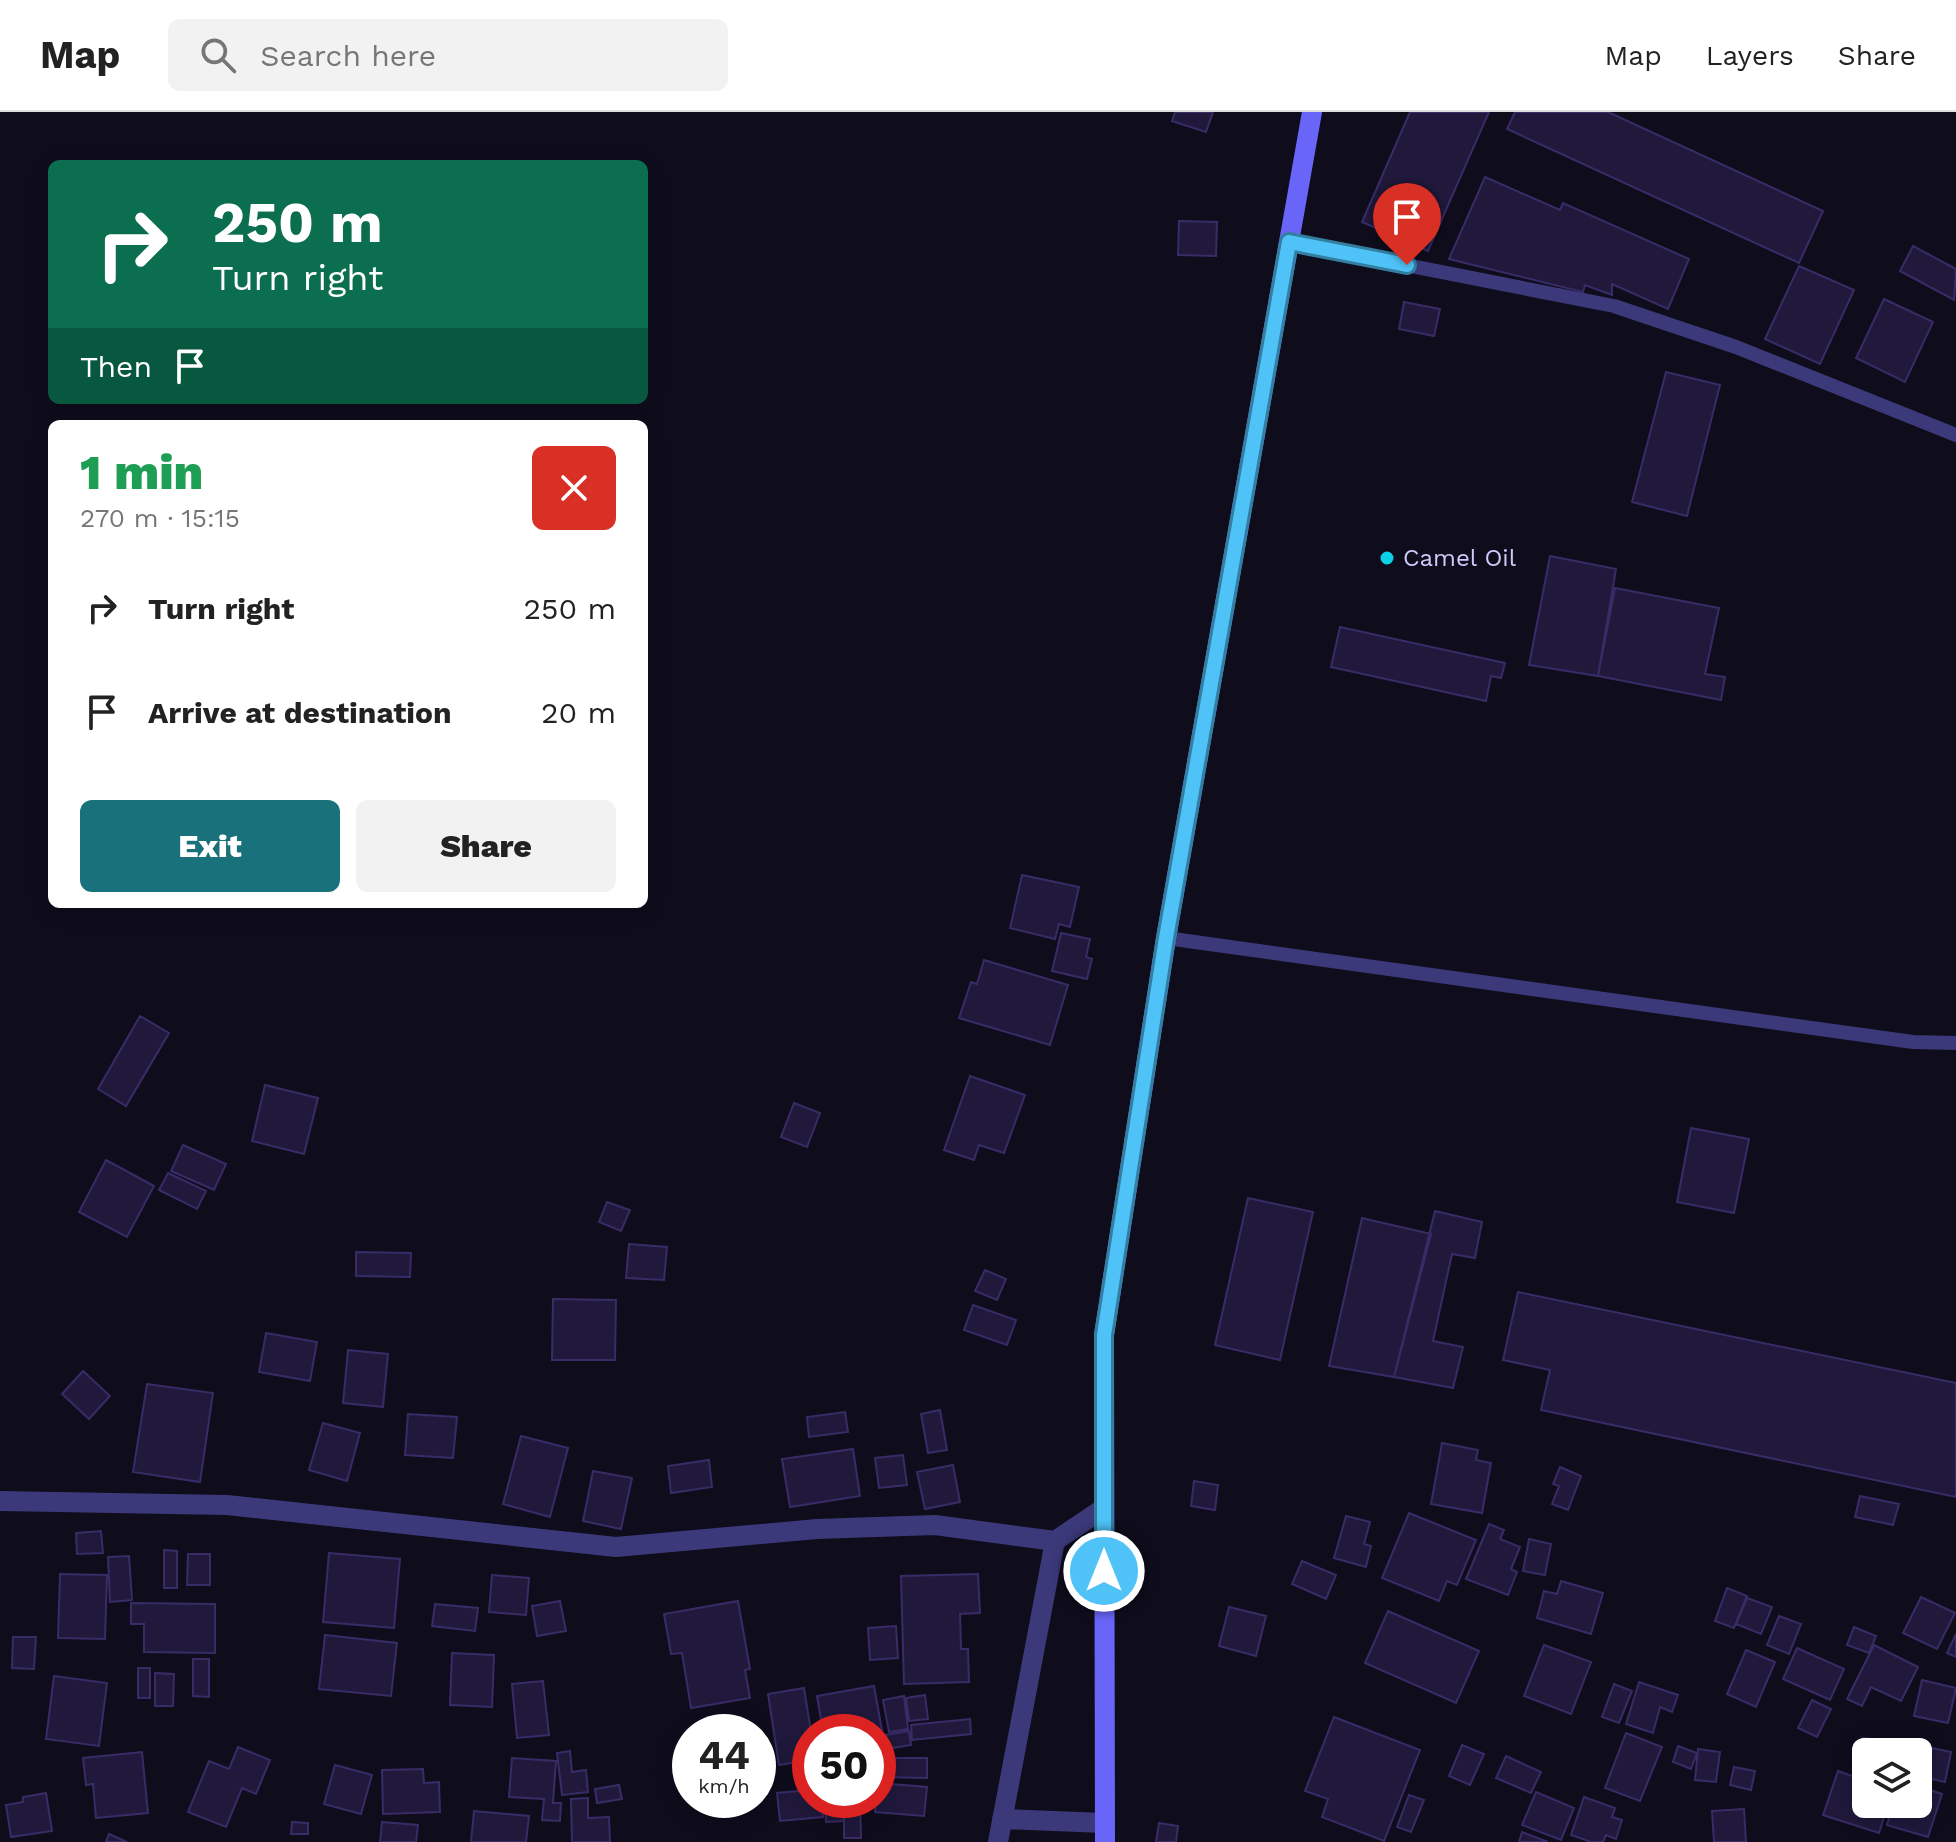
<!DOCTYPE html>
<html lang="en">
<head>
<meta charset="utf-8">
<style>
	:root { --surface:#fff; --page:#f2f2f2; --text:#222; --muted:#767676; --line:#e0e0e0; --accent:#18717b }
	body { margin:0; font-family:"Work Sans",sans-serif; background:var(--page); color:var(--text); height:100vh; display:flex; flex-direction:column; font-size:30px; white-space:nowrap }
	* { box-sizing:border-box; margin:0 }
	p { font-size:26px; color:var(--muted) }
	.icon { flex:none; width:44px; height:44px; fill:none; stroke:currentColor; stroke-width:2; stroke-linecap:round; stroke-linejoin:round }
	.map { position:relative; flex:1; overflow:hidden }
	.sheet { position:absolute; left:48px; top:308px; width:600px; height:488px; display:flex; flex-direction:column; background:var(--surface); border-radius:12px; box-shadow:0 4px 20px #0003 }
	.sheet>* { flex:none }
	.guide { position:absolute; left:48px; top:48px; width:600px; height:244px; border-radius:12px; box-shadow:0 4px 20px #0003; background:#0b6e4f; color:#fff; overflow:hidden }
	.fabs { position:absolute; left:1852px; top:1626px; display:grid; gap:16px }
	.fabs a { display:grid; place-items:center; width:80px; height:80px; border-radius:12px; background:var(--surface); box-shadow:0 4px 20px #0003; font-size:40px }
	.speed { position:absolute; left:672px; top:1602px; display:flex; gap:16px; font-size:40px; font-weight:700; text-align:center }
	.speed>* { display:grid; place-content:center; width:104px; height:104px; border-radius:50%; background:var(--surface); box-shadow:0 4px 20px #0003; line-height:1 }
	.speed small { font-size:20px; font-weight:400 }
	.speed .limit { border:12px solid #d22; background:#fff; color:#111 }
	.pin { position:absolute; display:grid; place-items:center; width:68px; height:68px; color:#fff; margin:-82px -34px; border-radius:50% 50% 50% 0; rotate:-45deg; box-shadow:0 0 8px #0007 }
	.pin .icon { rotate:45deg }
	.me { position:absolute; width:88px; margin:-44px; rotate:0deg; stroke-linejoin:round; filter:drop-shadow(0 0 6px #0008) }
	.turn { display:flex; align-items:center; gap:28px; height:168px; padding:0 32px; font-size:36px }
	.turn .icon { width:104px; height:104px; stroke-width:2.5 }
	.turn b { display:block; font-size:56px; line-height:68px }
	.then { display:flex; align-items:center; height:76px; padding:0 32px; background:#0003; gap:16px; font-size:30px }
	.round { display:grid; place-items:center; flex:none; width:84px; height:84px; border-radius:12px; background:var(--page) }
	.headline { display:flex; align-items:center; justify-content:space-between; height:136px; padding:0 32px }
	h1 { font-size:48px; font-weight:800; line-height:60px; color:#1e9e55 }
	.button { display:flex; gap:16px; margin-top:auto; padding:16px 32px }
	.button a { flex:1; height:92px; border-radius:12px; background:var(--accent); color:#fff; font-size:32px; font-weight:800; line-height:92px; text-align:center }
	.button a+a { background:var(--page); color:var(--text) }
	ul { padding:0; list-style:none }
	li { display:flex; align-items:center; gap:24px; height:104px; padding:0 32px }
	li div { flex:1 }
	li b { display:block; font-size:30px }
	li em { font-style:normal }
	header { display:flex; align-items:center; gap:48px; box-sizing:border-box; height:112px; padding:0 40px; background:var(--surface); border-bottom:2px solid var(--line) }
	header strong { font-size:38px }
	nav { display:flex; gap:44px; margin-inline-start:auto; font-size:28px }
	.search { width:560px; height:72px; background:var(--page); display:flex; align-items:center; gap:20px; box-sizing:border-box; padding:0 28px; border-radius:12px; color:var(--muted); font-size:30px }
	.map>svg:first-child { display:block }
	.building { fill:#20193c; stroke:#382c67; stroke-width:2 }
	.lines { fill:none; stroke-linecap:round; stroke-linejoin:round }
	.service { stroke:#3b3979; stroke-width:14 }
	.minor { stroke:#3b3979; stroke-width:20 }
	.tertiary { stroke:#3b3979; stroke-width:20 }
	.secondary { stroke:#6865f8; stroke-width:20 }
	.route-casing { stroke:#337fa1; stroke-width:20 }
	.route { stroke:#4fc3f7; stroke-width:14 }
	.poi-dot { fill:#0bd1e7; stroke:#0f0c1c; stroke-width:3 }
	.labels { text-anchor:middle; stroke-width:7; stroke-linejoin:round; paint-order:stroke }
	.poi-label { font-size:24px; fill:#cfc9fc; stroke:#0f0c1c; text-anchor:start }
</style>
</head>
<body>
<header>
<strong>Map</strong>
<div class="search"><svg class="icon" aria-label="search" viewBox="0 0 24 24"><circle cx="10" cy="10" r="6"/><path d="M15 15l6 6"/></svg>Search here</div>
<nav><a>Map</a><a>Layers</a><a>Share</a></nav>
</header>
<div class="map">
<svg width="1956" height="1730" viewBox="0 0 1956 1730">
	<rect width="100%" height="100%" fill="#0f0c1c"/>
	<path class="building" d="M1175 0H1213L1206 20 1172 9Z
		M1410 0H1489L1428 139 1362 110Z
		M1515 0H1608L1823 99 1799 151 1507 17Z
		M1485 65 1560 98 1563 91 1689 147 1668 197 1612 172V183L1585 173 1583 180 1449 147Z
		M1179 109 1217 110 1216 144 1178 143Z
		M1913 134 1956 157 1954 188 1900 159Z
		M1799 154 1854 178 1820 252 1765 227Z
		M1884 187 1933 210 1905 270 1856 246Z
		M1404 190 1440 197 1434 224 1399 217Z
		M1666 260 1720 273 1687 404 1632 390Z
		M1550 444 1616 457 1598 564 1529 553Z
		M1615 476 1719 496 1705 562 1725 565 1721 588 1598 564Z
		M1340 515 1505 551 1501 566 1491 564 1486 589 1331 555Z
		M1022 763 1079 775 1070 815 1059 812 1055 827 1010 816Z
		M1061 821 1090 827 1086 845 1092 847 1087 867 1052 859Z
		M984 848 1068 873 1050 933 959 906 971 870 977 872Z
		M140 904 169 921 126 994 98 977Z
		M970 964 1025 983 1004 1041 979 1033 974 1048 944 1038Z
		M265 973 318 986 304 1042 252 1029Z
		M794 991 820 1001 807 1035 781 1025Z
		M1691 1016 1749 1027 1734 1101 1677 1090Z
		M183 1033 226 1052 214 1078 171 1059Z
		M106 1048 154 1074 127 1125 79 1100Z
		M168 1061 206 1079 197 1097 159 1078Z
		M1248 1086 1313 1100 1280 1248 1215 1233Z
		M607 1090 630 1098 621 1119 599 1110Z
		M1435 1099 1482 1110 1475 1146 1452 1142 1433 1229 1463 1235 1453 1276 1394 1265Z
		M1362 1106 1431 1122 1394 1265 1329 1254Z
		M629 1132 667 1135 664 1168 626 1166Z
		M356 1140 411 1141 410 1165 356 1164Z
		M985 1158 1006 1167 997 1188 975 1179Z
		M1518 1180 1956 1271V1385L1541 1298 1550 1258 1503 1248Z
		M553 1187 616 1188 615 1248H552Z
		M973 1193 1016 1208 1007 1233 964 1218Z
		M266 1221 317 1230 310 1269 259 1260Z
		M348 1238 388 1242 383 1295 343 1291Z
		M83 1259 110 1284 89 1307 62 1282Z
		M147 1272 213 1281 200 1370 133 1360Z
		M940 1298 947 1338 928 1341 921 1302Z
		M845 1300 848 1320 809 1325 807 1305Z
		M408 1302 457 1305 453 1346 405 1343Z
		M323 1311 360 1321 347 1369 309 1358Z
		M521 1324 568 1336 550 1405 503 1392Z
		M1442 1331 1478 1338 1476 1348 1491 1351 1482 1401 1431 1392Z
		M853 1337 860 1384 790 1395 782 1347Z
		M903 1343 907 1373 879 1376 875 1346Z
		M709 1348 712 1375 671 1381 668 1354Z
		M953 1353 960 1390 925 1397 917 1360Z
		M1560 1355 1581 1364 1568 1398 1552 1392 1559 1374 1553 1372Z
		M593 1359 632 1366 621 1417 583 1409Z
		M1194 1369 1218 1373 1215 1398 1191 1394Z
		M1860 1384 1899 1392 1893 1413 1855 1405Z
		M1409 1401 1476 1428 1457 1473 1447 1469 1439 1489 1382 1466Z
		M1346 1404 1370 1410 1364 1432 1371 1434 1366 1455 1334 1446Z
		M1489 1412 1504 1418 1500 1427 1520 1435 1511 1457 1517 1460 1508 1483 1466 1467Z
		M101 1419 103 1441 77 1442 76 1421Z
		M1529 1427 1551 1432 1545 1463 1523 1459Z
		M164 1438 177 1439V1476H164Z
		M329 1441 400 1447 394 1516 323 1510Z
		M188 1442H210V1473H187Z
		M129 1444 132 1488 110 1490 108 1445Z
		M1302 1449 1336 1463 1326 1487 1292 1472Z
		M60 1462 107 1463 105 1527 58 1526Z
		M978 1462 980 1501 960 1502 961 1537H968L969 1570 904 1572 901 1464Z
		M492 1463 529 1466 526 1503 489 1500Z
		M1561 1469 1603 1481 1591 1522 1537 1506 1544 1479 1557 1482Z
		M1727 1476 1747 1484 1734 1516 1715 1509Z
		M1921 1485 1955 1501 1937 1537 1903 1521Z
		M1747 1486 1772 1495 1761 1522 1736 1512Z
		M560 1489 566 1519 537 1524 532 1494Z
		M738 1489 750 1557 745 1558 750 1586 691 1596 682 1541 671 1542 664 1502Z
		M131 1491 215 1492V1541L144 1540V1512H131Z
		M435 1492 478 1496 475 1519 432 1514Z
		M1229 1495 1266 1504 1256 1544 1219 1534Z
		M1388 1499 1479 1539 1456 1591 1365 1551Z
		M1779 1504 1801 1512 1789 1542 1767 1533Z
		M896 1514 898 1546 870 1548 868 1516Z
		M1854 1515 1876 1524 1869 1541 1847 1533Z
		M1956 1522V1545L1947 1541Z
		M325 1523 397 1531 391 1584 319 1577Z
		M13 1525H36L34 1557 12 1556Z
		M1544 1533 1591 1550 1571 1602 1524 1584Z
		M1874 1533 1918 1555 1901 1589 1871 1575 1862 1594 1847 1587Z
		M1797 1536 1844 1557 1830 1588 1783 1567Z
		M1746 1538 1775 1550 1756 1595 1727 1582Z
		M452 1541 494 1543 492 1595 450 1593Z
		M193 1547H209V1585L193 1584Z
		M138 1556H150V1586H138Z
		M155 1561 174 1562 173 1594H155Z
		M54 1564 107 1571 99 1634 46 1627Z
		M1922 1568 1956 1576 1948 1611 1914 1604Z
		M543 1569 549 1623 517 1626 512 1572Z
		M1639 1570 1678 1583 1672 1600 1660 1595 1653 1621 1626 1612Z
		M1614 1572 1632 1579 1619 1611 1602 1605Z
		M874 1574 884 1630 878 1631V1620H823L817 1584Z
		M804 1576 811 1620 810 1648 779 1653 768 1582Z
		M925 1583 928 1607 909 1609 906 1586Z
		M904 1584 908 1617 889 1620 883 1588Z
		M1812 1588 1831 1597 1817 1625 1798 1616Z
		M1334 1605 1420 1638 1384 1729 1322 1705 1328 1687 1305 1679Z
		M970 1607 971 1622 912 1628 911 1613Z
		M909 1619 911 1633 887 1637 885 1623Z
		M1626 1621 1662 1635 1640 1689 1605 1676Z
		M1863 1626 1897 1630 1896 1640H1866V1646H1860Z
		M1903 1630 1951 1640 1945 1670 1918 1664V1640H1901Z
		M1462 1633 1484 1642 1470 1673 1449 1664Z
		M1678 1634 1697 1641 1691 1657 1673 1650Z
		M238 1635 270 1648 256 1682 242 1676 226 1715 188 1700 209 1649 229 1657Z
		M1698 1637 1720 1640 1716 1670 1695 1668Z
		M570 1639 572 1660 586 1658 588 1680 562 1683 557 1641Z
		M142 1640 148 1701 96 1706 93 1672 86 1673 83 1646Z
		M1506 1644 1541 1660 1531 1681 1496 1666Z
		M512 1646 556 1649 553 1691H561L560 1709 542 1708 544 1687 509 1685Z
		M880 1646H927V1666L879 1665Z
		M335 1653 372 1663 361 1702 324 1692Z
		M1734 1655 1755 1659 1751 1678 1730 1673Z
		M423 1657 424 1671 439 1670 440 1700 383 1702 382 1658Z
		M1838 1659 1866 1669V1692H1888L1879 1721 1823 1703Z
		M810 1664V1688H821L823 1705 780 1709 777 1681 798 1679 797 1665Z
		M878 1671 927 1675 924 1704 875 1700 876 1688H878Z
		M619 1673 622 1687 597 1691 595 1677Z
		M1918 1674 1942 1682 1928 1725 1887 1713 1893 1692H1918Z
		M1536 1680 1574 1696 1561 1728 1522 1713Z
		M46 1681 52 1719 11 1725 6 1693 23 1690V1685Z
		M1409 1683 1424 1688 1411 1720 1397 1715Z
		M1584 1685 1615 1696 1612 1705 1622 1708 1616 1727 1606 1723 1603 1730H1591L1571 1723Z
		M588 1686V1706L609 1705 610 1730H572L571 1687Z
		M825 1688H844V1709L826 1710Z
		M844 1688H860L861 1726H844Z
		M1744 1697 1746 1730H1714L1712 1699Z
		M474 1699 529 1704 526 1730H471Z
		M292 1710 308 1711V1722H291Z
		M382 1710 418 1713 416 1730H380Z
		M1159 1711 1178 1714 1176 1730H1156Z
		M1522 1720 1548 1730H1519Z
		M109 1722 127 1730H106Z"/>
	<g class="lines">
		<path class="service" d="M1289 130 1614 194 1736 235 1956 323
			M1166 826 1913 930 1956 931"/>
		<path class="minor" d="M0 1389 227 1393 616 1435 817 1417 935 1413 1055 1429"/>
		<path class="tertiary" d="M1002 1707 1104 1711
			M998 1730 1055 1429 1104 1396"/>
		<path class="secondary" d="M1105 1730 1104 1223 1166 826 1312 0"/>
	</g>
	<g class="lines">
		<g class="route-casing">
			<path id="route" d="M1104 1459V1223L1166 826 1289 130 1407 153"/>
		</g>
		<use href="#route" class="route"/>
	</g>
	<circle class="poi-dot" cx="1387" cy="446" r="8"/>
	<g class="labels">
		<g class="poi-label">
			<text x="1403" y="454">Camel Oil</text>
		</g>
	</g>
</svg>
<div class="fabs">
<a><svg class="icon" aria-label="layers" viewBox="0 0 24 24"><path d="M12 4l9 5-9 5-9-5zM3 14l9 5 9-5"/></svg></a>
</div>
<div class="speed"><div>44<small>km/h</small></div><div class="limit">50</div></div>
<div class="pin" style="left:1407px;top:153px;background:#d93025"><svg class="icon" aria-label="arrive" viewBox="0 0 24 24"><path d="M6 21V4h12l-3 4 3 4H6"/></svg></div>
<svg class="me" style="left:1104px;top:1459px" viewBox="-20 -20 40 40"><circle r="17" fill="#4fc3f7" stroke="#fff" stroke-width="3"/><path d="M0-11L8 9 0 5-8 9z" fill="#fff"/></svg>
<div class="guide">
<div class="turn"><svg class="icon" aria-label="right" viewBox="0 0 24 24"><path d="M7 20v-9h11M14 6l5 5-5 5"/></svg><div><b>250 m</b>Turn right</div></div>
<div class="then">Then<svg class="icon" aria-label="arrive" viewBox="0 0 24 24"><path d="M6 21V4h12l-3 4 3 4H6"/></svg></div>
</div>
<section class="sheet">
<div class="headline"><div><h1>1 min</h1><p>270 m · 15:15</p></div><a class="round" style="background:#d93025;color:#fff"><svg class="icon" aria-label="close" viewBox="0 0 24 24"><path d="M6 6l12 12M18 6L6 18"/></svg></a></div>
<ul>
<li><svg class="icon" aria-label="right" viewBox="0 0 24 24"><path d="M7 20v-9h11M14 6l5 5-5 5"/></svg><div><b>Turn right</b></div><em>250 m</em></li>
<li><svg class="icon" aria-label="arrive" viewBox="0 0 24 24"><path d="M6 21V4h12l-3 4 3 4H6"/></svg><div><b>Arrive at destination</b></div><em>20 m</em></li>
</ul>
<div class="button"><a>Exit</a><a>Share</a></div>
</section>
</div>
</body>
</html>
